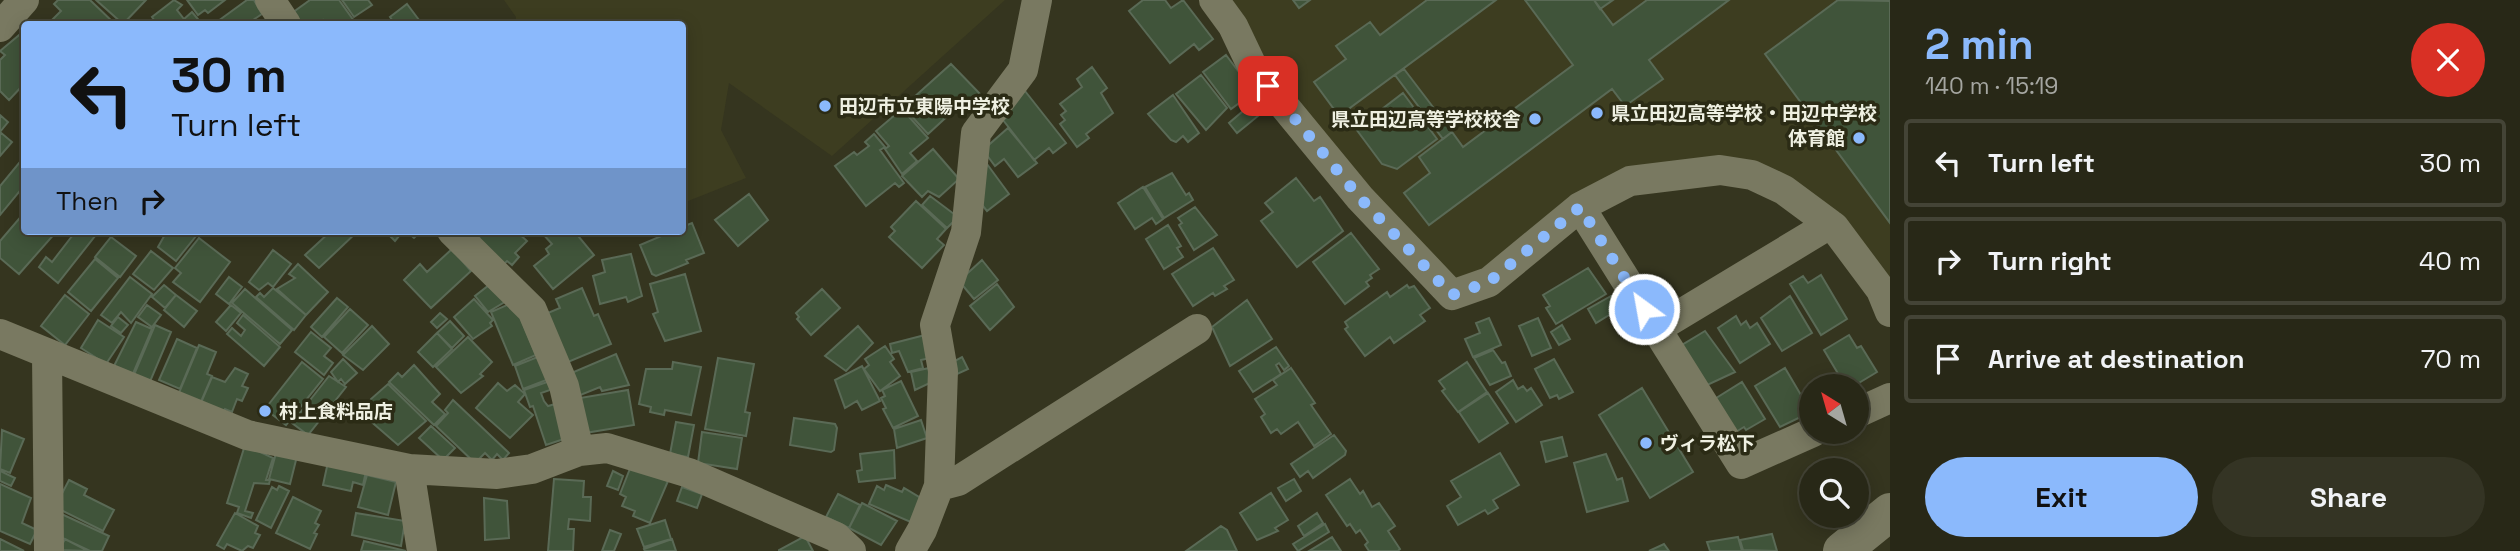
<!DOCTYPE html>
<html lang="en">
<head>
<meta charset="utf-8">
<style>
	:root { --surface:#282817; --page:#343424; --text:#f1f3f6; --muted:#a5a6a1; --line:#444436; --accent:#8bb9fc }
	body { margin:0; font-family:"Space Grotesk","Noto Sans JP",sans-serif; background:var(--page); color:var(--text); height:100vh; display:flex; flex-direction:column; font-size:26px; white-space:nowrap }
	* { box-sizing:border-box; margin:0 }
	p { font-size:23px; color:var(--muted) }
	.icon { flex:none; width:38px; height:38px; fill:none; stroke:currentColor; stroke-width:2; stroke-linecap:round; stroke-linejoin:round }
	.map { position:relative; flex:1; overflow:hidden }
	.details { display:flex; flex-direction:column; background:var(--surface); width:630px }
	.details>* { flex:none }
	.guide { position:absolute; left:21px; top:21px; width:665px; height:214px; border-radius:7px; box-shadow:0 4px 18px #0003,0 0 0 2px var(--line); background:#8bb9fc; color:#111; overflow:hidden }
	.needle { width:46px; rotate:323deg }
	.tools { position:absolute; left:1799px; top:374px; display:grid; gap:14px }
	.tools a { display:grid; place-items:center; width:70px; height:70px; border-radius:50%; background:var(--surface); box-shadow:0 4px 18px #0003,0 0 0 2px var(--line); font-size:35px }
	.pin { position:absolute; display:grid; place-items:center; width:60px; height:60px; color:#fff; margin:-30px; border-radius:14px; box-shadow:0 4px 10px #0006 }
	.me { position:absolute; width:77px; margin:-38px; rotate:328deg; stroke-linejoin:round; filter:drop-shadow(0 0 5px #0008) }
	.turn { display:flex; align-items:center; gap:24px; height:147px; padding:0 35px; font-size:32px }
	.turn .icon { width:91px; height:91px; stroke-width:2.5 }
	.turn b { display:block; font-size:49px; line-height:60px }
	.then { display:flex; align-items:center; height:66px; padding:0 35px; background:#0003; gap:14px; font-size:26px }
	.round { display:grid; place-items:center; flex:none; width:74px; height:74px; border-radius:37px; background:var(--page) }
	.headline { display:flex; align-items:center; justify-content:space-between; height:119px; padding:0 35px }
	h1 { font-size:42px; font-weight:700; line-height:52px; color:var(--accent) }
	.action { display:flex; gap:14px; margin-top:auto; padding:14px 35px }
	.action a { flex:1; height:80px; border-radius:42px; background:var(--accent); color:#111; font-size:28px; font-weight:700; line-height:80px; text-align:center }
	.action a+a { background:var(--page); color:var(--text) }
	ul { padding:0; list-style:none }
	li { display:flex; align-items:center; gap:21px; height:88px; margin:0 14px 10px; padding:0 21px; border:4px solid var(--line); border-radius:7px }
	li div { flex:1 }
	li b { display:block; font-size:26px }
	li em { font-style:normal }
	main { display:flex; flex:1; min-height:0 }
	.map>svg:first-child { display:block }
	.built { fill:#3d3d20 }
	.building { fill:#40543a; stroke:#5a6a56; stroke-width:2 }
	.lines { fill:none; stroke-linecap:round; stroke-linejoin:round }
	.street { stroke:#797961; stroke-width:30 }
	.secondary { stroke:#797961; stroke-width:38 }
	.route { stroke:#8bb9fc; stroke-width:12; stroke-dasharray:0 21.6 }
	.poi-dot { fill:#8bb9fc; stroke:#2b2b15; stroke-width:2.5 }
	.labels { text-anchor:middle; stroke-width:7; stroke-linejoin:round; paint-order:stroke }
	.poi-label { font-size:19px; font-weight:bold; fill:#eff0e2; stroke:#2b2b15; text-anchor:start }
</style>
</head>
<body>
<main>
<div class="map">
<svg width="1890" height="551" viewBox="0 0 1890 551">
	<rect width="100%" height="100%" fill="#35351f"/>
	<path class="built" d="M504 0H1005L832 156 729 83 721 130 746 178 683 203 682 24H516V17Z
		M1228 0H1890V295L1752 175 1630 181 1452 295 1259 56 1250 27Z"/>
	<path class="building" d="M58 0H90L115 24H57L52 20 61 11 54 4Z
		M96 0H146L123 24Z
		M174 0 182 5 177 10 184 19 192 12 202 24H157L152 17Z
		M187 0H225L208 13 205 10 198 15Z
		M247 0H254L262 14 247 24H214Z
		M310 0H339L354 21 349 24H326L323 20 318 24H300L292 13Z
		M342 0H368L372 5 354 17Z
		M1143 0H1165L1171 8 1183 0 1213 39 1199 50 1194 44 1170 63 1129 11Z
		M1293 0H1310L1299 8Z
		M1427 0H1496L1339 116 1314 82 1346 59 1336 46 1370 22 1380 35Z
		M1525 0H1594L1613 25 1647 0H1729L1649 60 1663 79 1625 106 1612 89 1429 225 1404 193 1430 173 1419 157 1452 132 1463 147 1573 65Z
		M1594 0H1613L1600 9Z
		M1838 0 1890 1V223L1765 54Z
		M407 4 422 24H395L390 17Z
		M24 31V84L9 100 0 91V60L5 55 0 51Z
		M1226 55 1254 92 1231 109 1203 72Z
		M951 64 984 98 974 108 966 99 928 134 903 107Z
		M1092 67 1107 88 1101 93 1113 113 1086 134 1089 138 1077 147 1060 124 1065 120 1061 115 1066 111 1060 104 1082 87 1077 79Z
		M1404 69 1452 132 1443 139 1395 75Z
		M1201 75 1227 108 1206 130 1176 94Z
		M1025 91 1066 143 1053 153 1049 148 1034 160 1003 120 1012 113 1006 106Z
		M1403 93 1437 139 1397 169 1382 164 1356 129Z
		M1173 95 1199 133 1188 142 1183 136 1176 142 1171 140 1148 114Z
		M1249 106 1258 116 1237 133 1229 123Z
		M902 109 928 138 910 153 917 161 902 174 885 149 889 146 876 131Z
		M0 115 8 122 0 132 12 142 0 156Z
		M1008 128 1037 163 1018 177 1004 159 995 166 983 150Z
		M874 134 885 147 880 150 904 183 899 187 895 183 866 206 835 166 854 152 857 155 869 146 865 142Z
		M933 149 959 179 939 197 928 191 922 197 902 176Z
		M24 157V186L0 215V186Z
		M987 164 1009 194 987 211 978 200Z
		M1172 173 1186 195 1189 193 1193 200 1164 218 1145 187Z
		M1296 178 1314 201 1320 197 1343 231 1297 267 1261 221 1273 212 1265 203Z
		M1143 187 1163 219 1156 224 1152 218 1135 229 1118 203Z
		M749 194 768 220 738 246 715 220Z
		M930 196 958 217 947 228 922 205Z
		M916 201 946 229 937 239 944 245 922 268 889 237 895 231 891 227Z
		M1195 207 1217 235 1194 250 1179 225 1182 223 1178 218Z
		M24 213V231H57L19 274 0 258V241Z
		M692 223 704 253 686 260 688 263 656 276 652 274 640 245 673 231H682V227Z
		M1168 225 1181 246 1177 248 1183 257 1164 269 1146 239Z
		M76 231H99L58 283 39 267 46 257 52 262Z
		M167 231H200L176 261 158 247Z
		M331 231H358L319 268 305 255Z
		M390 231 400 235 395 241 388 234Z
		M406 231H421L414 238Z
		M486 231H516L527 241 515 253 519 257 512 265 507 261 502 266 476 240Z
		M574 231 594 255 553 289 534 266 549 254 546 249 552 244 541 232Z
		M1351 233 1379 269 1370 275 1372 278 1366 282 1369 286 1345 304 1313 262Z
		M111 237 136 256 120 277 95 257Z
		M199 238 230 262 200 302 173 282 181 273 175 268Z
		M1213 248 1234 280 1224 286 1227 289 1215 296 1213 293 1193 306 1172 274Z
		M452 249 471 271 431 308 404 280 420 264 427 272Z
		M273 250 291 264 273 287 268 283 259 290 249 282Z
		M151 251 173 268 154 290 133 274Z
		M631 254 642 296 628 302 626 297 600 304 593 276 605 272 602 260Z
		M95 259 118 278 91 311 68 292Z
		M982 260 998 280 974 299 959 281Z
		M298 264 328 292 306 315 277 289 295 278 289 274Z
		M1588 268 1606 294 1556 324 1546 308 1550 306 1543 295Z
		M685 274 701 331 665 341 653 314 658 312 650 284Z
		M1821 275 1847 319 1821 335 1790 284 1803 276 1808 283Z
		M130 277 152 294 131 323 121 312 112 323 101 315Z
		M229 277 242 287 229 304 216 294Z
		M493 282 508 300 488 312 475 296Z
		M997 284 1014 307 990 330 970 306Z
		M164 285 176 295 165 308 152 297Z
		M1407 285 1409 288 1414 286 1430 308 1420 315 1425 321 1394 343 1390 337 1365 356 1345 329 1348 327 1345 322 1387 292 1390 297Z
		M273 288 306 315 294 330 256 297 260 293 264 297Z
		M582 288 594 316 598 314 611 344 568 362 543 315 560 308 556 299Z
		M245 289 292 330 280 344 232 303Z
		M822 289 840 308 811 335 797 319 799 317 796 313Z
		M65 295 89 314 65 345 41 326Z
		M176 295 197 311 184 327 164 310Z
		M1611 296 1619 309 1596 323 1588 309Z
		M1790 296 1812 333 1782 351 1761 318Z
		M337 298 348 307 322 337 311 327Z
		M474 299 493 320 490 323 492 326 473 339 454 317Z
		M1247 300 1272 339 1230 366 1212 327Z
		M514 302 536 355 513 365 491 312Z
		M147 305 161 315 152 327 138 317Z
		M231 305 241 313 226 331 216 322Z
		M350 309 368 325 342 353 324 337Z
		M440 313 447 319 437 328 431 322Z
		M243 315 280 347 264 366 227 334 232 328 241 336 245 330 237 323Z
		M1736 316 1741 325 1746 321 1750 328 1757 323 1770 344 1740 363 1718 328Z
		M118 317 128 325 121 333 111 326Z
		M1489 318 1501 345 1473 357 1465 339 1480 333 1476 323Z
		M1538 318 1551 348 1532 356 1519 326Z
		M98 320 124 337 106 364 81 348Z
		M450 321 464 336 452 348 437 333Z
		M136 322 152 329 132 376 113 368Z
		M155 325 171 332 149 384 133 377Z
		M1562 325 1570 339 1559 345 1551 332Z
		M372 326 389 344 363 370 343 355Z
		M858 326 873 343 846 371 825 356Z
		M1705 331 1735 372 1703 387 1682 345Z
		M311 332 331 348 324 356 333 363 324 375 295 352Z
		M437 333 452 349 433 367 418 352Z
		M925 335 930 358 921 360 923 368 908 372 899 351 892 353 890 344Z
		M1849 335 1857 348 1861 346 1877 372 1852 387H1846L1824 350Z
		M468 337 492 362 480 374 483 376 461 393 436 367Z
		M177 339 197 348 180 389 159 380Z
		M199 345 216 352 207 374 212 376 200 404 178 395Z
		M885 346 894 359 890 362 900 376 880 391 864 369 869 365 865 359Z
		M1276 347 1289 366 1284 370 1279 363 1276 365 1281 374 1253 392 1239 371Z
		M1493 350 1502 363 1505 362 1511 376 1490 385 1474 358Z
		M616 354 629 385 602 391 600 387 578 396 569 374Z
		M540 356 549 379 523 389 515 366Z
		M962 357 968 369 955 375 949 364Z
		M718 358 754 364 745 412 750 413 746 436 705 429Z
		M343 359 357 373 345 384 341 379 338 382 331 372Z
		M1554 359 1573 392 1559 399 1557 395 1550 398 1535 369Z
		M302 362 323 379 286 425 265 409Z
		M673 362 701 367 691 415 665 410 664 415 650 412 651 407 639 404 646 369H672Z
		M1467 362 1487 392 1458 412 1442 391 1445 389 1439 381Z
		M414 365 440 394 432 402 445 414 434 425 389 382 398 373 402 377Z
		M862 366 880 401 862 410 857 401 845 408 835 380Z
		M235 368 248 374 242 386 248 388 242 401 237 399 232 412 225 409 223 414 200 405 212 377 225 382Z
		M929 368 932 382 915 390 911 372Z
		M1291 368 1315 403 1311 405 1331 434 1314 446 1298 422 1281 434 1277 429 1271 433 1261 417 1265 414 1255 399 1277 385 1273 380Z
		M1785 368 1811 412 1780 427 1755 386Z
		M329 376 346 387 308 435 292 423Z
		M1513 380 1518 389 1523 386 1527 391 1531 388 1542 405 1516 422 1496 392Z
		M550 381 553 389 541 393 544 401 548 406 559 403 570 437 546 445 533 406 530 407 524 390Z
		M901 381 918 416 893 428 883 409 886 408 881 398 885 396 882 390Z
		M1742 382 1765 419 1746 430 1744 427 1734 433 1713 400Z
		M498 383 507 391 515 385 525 394 518 402 533 415 510 438 476 408Z
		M388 384 426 421 398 445 368 419 371 416 366 412 371 399Z
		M1642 388 1693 472 1650 498 1599 415Z
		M628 390 634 425 585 433 580 398Z
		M1488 393 1508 423 1479 442 1459 412Z
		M453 400 509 453 503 460 497 454 492 460 485 453 475 463 436 426 448 413 445 410Z
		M794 418 835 424 837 428 834 450 831 452 790 445Z
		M921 420 927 438 897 448 894 429Z
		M676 422 694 425 688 457 670 454Z
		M431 426 455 448 443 460 419 438Z
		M2 430 24 439 10 473 0 469Z
		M702 432 742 438 737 469 698 463Z
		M1334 435 1346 451 1345 455 1313 478 1308 471 1300 477 1291 464Z
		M1562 437 1567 456 1546 462 1541 442Z
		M245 445 273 458 266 480H270L269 484 254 483 245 511 253 513 251 518 237 513 239 507 227 503Z
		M894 450 895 478 859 482 857 471 862 470 860 454Z
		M276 453 297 456 290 484 269 479Z
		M1500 453 1519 485 1493 500 1498 508 1488 514 1485 510 1458 525 1447 506 1461 497 1451 481Z
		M1606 454 1617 480 1622 478 1628 501 1587 512 1574 463Z
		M328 462 366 471 363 485 353 482 351 491 323 485Z
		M631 466 668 481 650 523 633 516 635 511 622 506 626 497 620 494Z
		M0 471 15 478 11 486 0 481Z
		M613 471 623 476 618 490 607 486Z
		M367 475 396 482 388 515 358 507Z
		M554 479 584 481 583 497H591L590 521 569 519 568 529H574L573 551H548Z
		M1294 479 1301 491 1286 501 1278 488Z
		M1350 479 1360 494 1363 491 1372 507 1379 503 1395 526 1388 531 1400 549 1398 551H1369L1365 545 1368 542 1360 530 1356 533 1350 524 1347 526 1326 495Z
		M69 480 87 489 84 495 114 510 103 531 55 507Z
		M0 484 31 498 22 523 37 530 30 544 0 531Z
		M886 485 902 492 904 488 924 500 913 523 869 504 877 486 884 490Z
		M279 486 289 491 271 528 256 520 272 487 277 490Z
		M682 487 702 494 697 508 677 501Z
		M1271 493 1288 520 1275 528 1278 531 1257 540 1240 513Z
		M838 494 860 505 849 528 826 517Z
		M293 497 321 511 315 523 319 525 314 533 317 534 310 549 276 533Z
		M484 498 507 501 509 538 485 540Z
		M862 503 897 521 881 545 849 528Z
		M55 511 109 536 102 551H90L58 536Z
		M235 513 258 526 255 533 260 535 253 548 248 546 242 551 227 544 224 549 217 545Z
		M356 513 405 521 401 546 352 535Z
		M1317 513 1323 523 1304 536 1298 526Z
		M665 520 671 539 644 547 637 529Z
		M1325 524 1329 532 1298 551 1293 544Z
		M1221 526 1227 530 1237 551H1186Z
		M610 530 621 534 614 551H602Z
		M1772 534 1777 551 1743 550 1740 540Z
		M805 536 813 551H779V550Z
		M1332 537 1341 551H1309Z
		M1738 537 1742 551H1710L1707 542Z
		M0 539 24 551H0Z
		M65 539 88 551 59 550Z
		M672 539 676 551H645L644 549Z
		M364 541 406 551H361Z
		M1664 544 1669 551H1649Z"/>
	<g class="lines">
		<path class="street" d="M270 0 286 24
			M1214 0 1233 26 1253 68 1360 198 1452 295 1489 282 1580 207 1630 181 1720 170 1752 175 1784 190 1834 227 1881 290 1890 312
			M0 27 24 0
			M1580 207 1741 464 1813 432
			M452 231 532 310 564 386 579 451
			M1656 329 1830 224
			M0 334 247 435 409 469 497 474 532 469 579 451 607 448 689 473 836 537 851 551
			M47 354 49 551
			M1857 413 1890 398
			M409 469 422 551
			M939 486 958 481 1197 329
			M910 551 922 530 939 486 943 371 935 325 966 232 976 133 1023 70 1037 0"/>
		<path class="secondary" d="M1842 551 1890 512"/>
	</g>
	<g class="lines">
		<path class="route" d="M1268 86 1360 198 1452 295 1489 282 1580 207 1644 309"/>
	</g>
	<g class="poi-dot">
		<circle cx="825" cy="106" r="7"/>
		<circle cx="1597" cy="113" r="7"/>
		<circle cx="1535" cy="119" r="7"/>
		<circle cx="1859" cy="138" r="7"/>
		<circle cx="265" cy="411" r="7"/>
		<circle cx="1646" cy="443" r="7"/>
	</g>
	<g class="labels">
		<g class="poi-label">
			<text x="839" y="113">田辺市立東陽中学校</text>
			<text x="1611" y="120">県立田辺高等学校・田辺中学校</text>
			<text x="1521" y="126" text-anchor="end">県立田辺高等学校校舎</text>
			<text x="1845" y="145" text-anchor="end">体育館</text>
			<text x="279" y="418">村上食料品店</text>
			<text x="1660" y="450">ヴィラ松下</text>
		</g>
	</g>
</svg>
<div class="tools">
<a><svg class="needle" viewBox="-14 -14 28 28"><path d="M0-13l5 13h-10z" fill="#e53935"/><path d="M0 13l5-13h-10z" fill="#a5a6a1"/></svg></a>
<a><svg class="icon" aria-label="search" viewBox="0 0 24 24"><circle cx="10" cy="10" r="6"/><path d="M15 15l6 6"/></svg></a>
</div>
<div class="pin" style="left:1268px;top:86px;background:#d93025"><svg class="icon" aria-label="arrive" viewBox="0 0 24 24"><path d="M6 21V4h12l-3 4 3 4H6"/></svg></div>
<svg class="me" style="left:1644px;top:309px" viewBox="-20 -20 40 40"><circle r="17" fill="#8bb9fc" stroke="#fff" stroke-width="3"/><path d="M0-11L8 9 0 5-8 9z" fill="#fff"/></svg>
<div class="guide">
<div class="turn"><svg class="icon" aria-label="left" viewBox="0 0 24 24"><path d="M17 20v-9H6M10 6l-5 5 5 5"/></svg><div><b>30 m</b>Turn left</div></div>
<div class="then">Then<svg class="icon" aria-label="right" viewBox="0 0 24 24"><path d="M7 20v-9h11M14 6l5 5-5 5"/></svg></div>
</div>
</div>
<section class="details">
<div class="headline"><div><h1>2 min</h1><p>140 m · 15:19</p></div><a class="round" style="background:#d93025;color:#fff"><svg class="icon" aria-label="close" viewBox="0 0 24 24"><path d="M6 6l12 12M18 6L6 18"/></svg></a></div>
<ul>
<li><svg class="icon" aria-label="left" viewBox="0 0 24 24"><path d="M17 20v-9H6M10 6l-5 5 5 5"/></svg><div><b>Turn left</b></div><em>30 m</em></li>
<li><svg class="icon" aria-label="right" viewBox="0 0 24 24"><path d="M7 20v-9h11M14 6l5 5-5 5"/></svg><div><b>Turn right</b></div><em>40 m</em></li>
<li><svg class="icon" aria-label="arrive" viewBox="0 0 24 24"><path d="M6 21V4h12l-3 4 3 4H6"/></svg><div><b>Arrive at destination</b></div><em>70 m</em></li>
</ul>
<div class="action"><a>Exit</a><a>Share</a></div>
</section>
</main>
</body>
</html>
